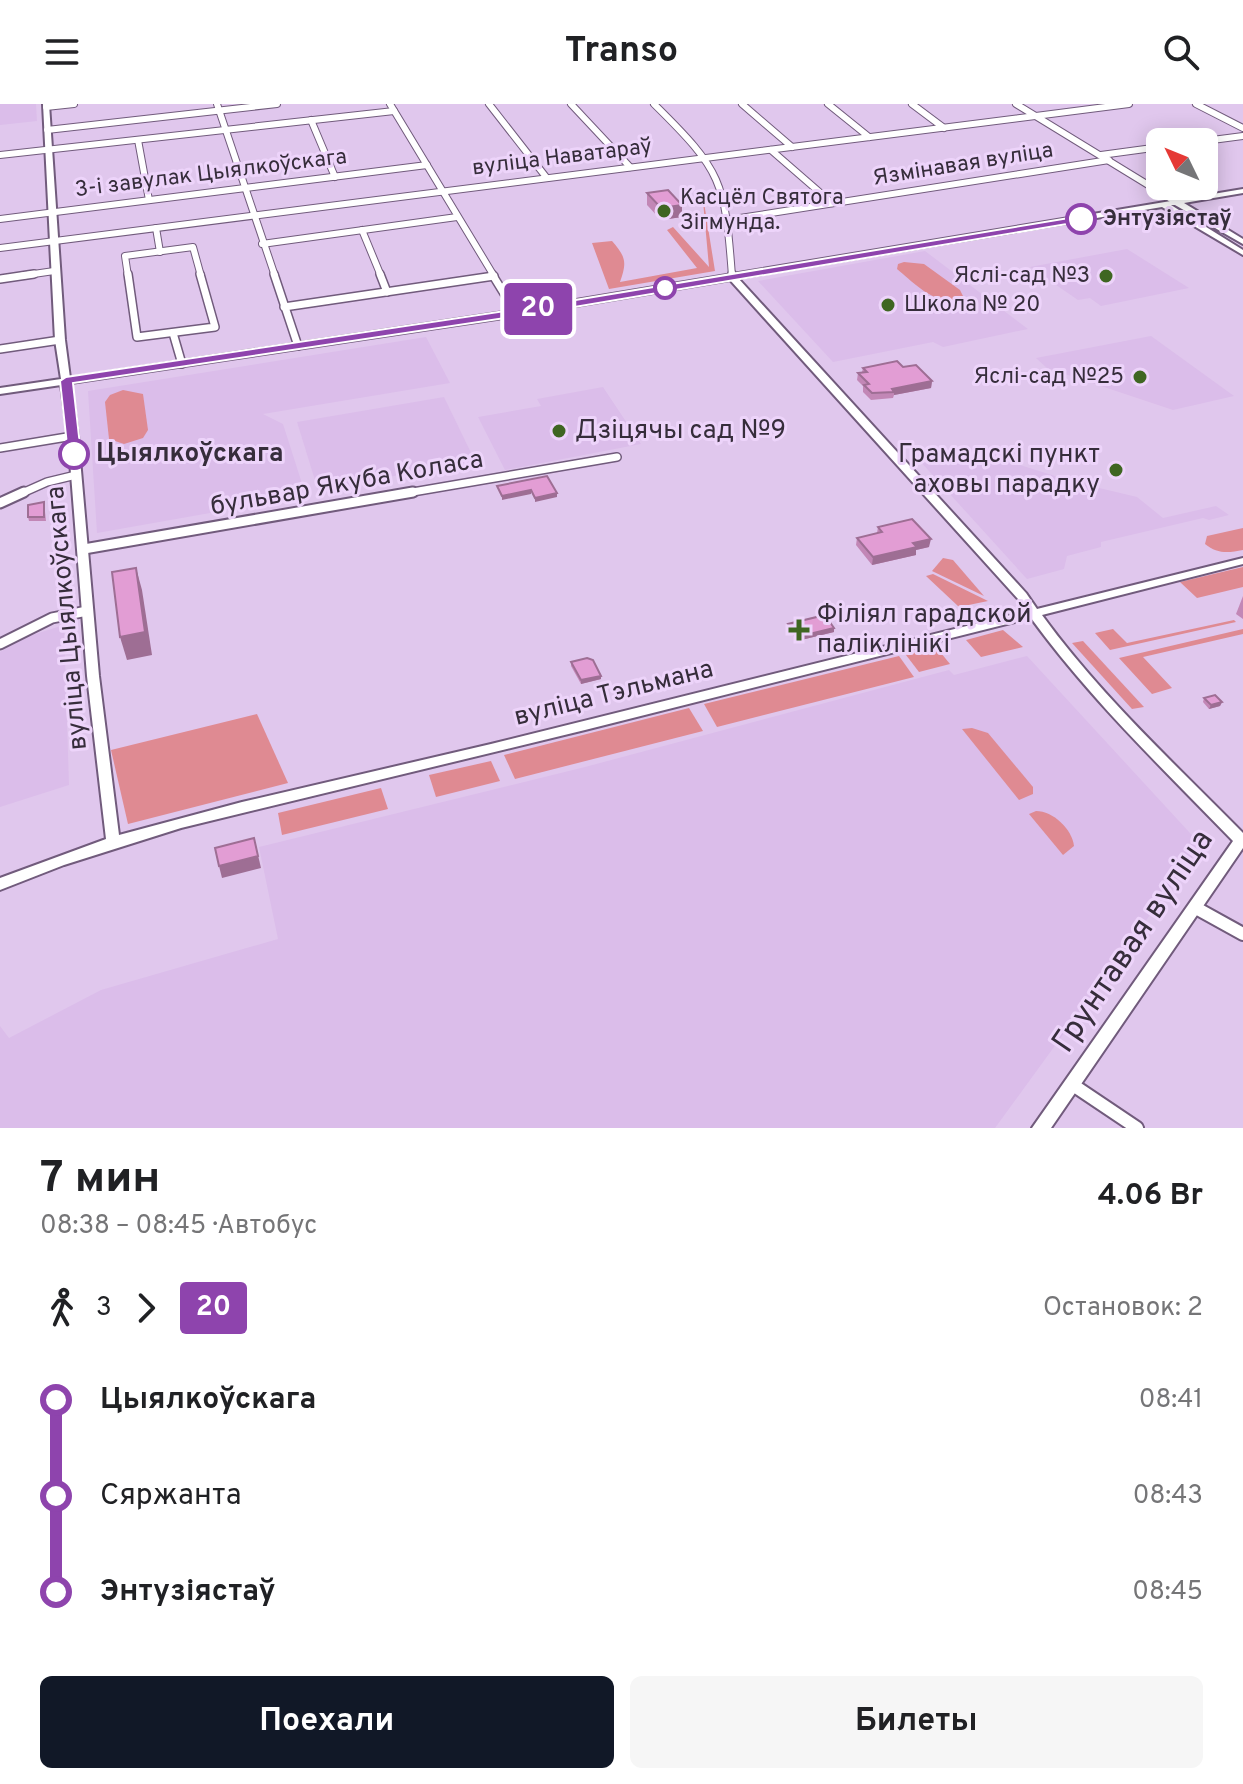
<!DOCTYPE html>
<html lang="ru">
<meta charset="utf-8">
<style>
body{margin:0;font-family:Overpass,sans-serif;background:#f6f6f6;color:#202124;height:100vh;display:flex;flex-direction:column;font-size:30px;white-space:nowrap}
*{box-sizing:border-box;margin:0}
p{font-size:26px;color:#757577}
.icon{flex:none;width:44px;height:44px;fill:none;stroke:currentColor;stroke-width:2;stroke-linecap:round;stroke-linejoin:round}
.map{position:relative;height:1024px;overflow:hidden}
.panel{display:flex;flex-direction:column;background:#fff;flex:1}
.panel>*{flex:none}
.badge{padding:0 16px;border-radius:6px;font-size:28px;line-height:52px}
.needle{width:52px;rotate:313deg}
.controls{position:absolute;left:1146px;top:24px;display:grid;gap:16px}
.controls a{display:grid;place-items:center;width:72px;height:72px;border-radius:12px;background:#fff;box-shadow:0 4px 20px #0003;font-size:40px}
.map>.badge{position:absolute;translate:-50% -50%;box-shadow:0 0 0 4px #fff}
.legs{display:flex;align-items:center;gap:12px;height:88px;padding:0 40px;font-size:26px}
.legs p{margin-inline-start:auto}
.headline{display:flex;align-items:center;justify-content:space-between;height:136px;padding:0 40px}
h1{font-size:44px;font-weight:700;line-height:60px}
.primary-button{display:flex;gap:16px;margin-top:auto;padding:16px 40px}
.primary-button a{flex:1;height:92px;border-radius:12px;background:#111827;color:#fff;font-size:32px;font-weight:700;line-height:92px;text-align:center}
.primary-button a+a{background:#f6f6f6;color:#202124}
ul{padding:0 40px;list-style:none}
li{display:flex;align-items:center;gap:28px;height:96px;font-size:30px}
li i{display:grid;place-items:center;width:12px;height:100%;margin:0 10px;background:currentColor}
li i::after{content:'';width:20px;height:20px;margin:-10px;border:6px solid;border-radius:50%;background:#fff}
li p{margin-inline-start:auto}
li:first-child i{background:linear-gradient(#0000 50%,currentColor 0)}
li:last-child i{background:linear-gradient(currentColor 50%,#0000 0)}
header{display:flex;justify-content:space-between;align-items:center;height:104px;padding:0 40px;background:#fff;font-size:36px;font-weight:700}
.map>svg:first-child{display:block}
</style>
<header><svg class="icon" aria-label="menu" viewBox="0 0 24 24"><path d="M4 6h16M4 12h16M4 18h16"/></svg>Transo<svg class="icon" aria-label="search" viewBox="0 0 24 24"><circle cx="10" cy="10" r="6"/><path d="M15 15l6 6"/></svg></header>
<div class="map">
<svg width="1243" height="1024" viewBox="0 0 1243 1024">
<rect width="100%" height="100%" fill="#e0c7ed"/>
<g fill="#dbbdea">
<polygon points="0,0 36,0 37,17 0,21"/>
<polygon points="1127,145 1189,184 1101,202 1090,194 1078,196 1030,163"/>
<polygon points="925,147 1028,225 943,243 933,238 833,258 758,177"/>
<polygon points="1151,232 1234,292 1173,306 1047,264 1036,254"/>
<polygon points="426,233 450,279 263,310 283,320 306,392 97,429 88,287"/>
<polygon points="603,283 641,340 505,366 478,313 541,302 537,295"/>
<polygon points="444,293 475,357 318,386 297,318"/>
<polygon points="972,346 1074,378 1137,393 1163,414 1216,402 1229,411 1209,416 1203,414 1101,438 1101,443 1067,452 1064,465 1027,475 919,356"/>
<polygon points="64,521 69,681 0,703 0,548 26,533"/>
<polygon points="1027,552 1201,741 995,1024 0,1024 0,922 9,934 101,886 278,835 259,743 585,663 949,566 954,571"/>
</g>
<g fill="#df8a92">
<path d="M702 86 715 167 609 185 592 139 612 137C626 153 627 158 620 178L697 164 667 126 673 123 709 163Z"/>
<path d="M904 158 924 160 960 186 963 192C940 207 914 179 897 165L898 160Z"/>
<polygon points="123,286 143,290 148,326 143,334 124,340 109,335 105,298 110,291"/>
<path d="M1243 424V446C1228 449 1217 450 1205 440L1207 432Z"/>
<polygon points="943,454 953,456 984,492 932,467"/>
<polygon points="1243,463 1243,483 1197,494 1180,478"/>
<polygon points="933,470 988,497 959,503 926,472"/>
<polygon points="1234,516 1236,518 1110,546 1095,529 1113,525 1127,539"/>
<polygon points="1243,525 1243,530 1143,553 1172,584 1152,590 1119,554"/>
<polygon points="1003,526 1023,543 981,553 966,536"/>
<polygon points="1083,537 1144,603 1132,605 1072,539"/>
<polygon points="936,543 950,560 919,568 906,551"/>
<polygon points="899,552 914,573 717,623 704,600"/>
<polygon points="689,604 703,627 515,675 504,651"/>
<polygon points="257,610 288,679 128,720 111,646"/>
<polygon points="972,624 988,629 1033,683 1033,690 1019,696 962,625"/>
<polygon points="491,657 500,677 436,693 429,671"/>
<polygon points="381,684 388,705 282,731 278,709"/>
<path d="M1036 707C1053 707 1072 725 1074 742L1063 751 1029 710Z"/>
</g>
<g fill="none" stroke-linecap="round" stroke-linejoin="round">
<defs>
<g id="street-far3">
<polyline points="217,0 275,172"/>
<polyline points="390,0 494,172"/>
<polyline points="489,0 546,73"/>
<polyline points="571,0 630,63"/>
<path d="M654 0C722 67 725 77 732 172"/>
<polyline points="742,0 792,43"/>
<polyline points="828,0 869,33"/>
<polyline points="912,0 944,24"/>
<polyline points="1016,0 1176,98"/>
<polyline points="1196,0 1243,24"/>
<polyline points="46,3 74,0"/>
<polyline points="311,16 335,73"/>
<polyline points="47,26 277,0"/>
<polyline points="138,36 149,96"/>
<polyline points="1197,38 1243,32"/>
<polyline points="771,46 832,99"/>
<polyline points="0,51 394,7"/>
<polyline points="1101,51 1160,43"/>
<polyline points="0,115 427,61"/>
<polyline points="727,116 1109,56"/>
<polyline points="156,124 160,148"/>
<polyline points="362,126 381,172"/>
<polyline points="262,140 457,113"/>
<polyline points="0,144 1129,0"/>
<polyline points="20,172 54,167"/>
<polyline points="128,172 125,152 193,143 201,172"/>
</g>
<g id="street-far2">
<polyline points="128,170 137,233 215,223 200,170"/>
<polyline points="274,170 298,242"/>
<polyline points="380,170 387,188"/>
<polyline points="492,170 516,209"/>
<polyline points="732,170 732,173"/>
<polyline points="0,175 34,170"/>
<polyline points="284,203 494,172"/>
<polyline points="173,229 182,260"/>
<polyline points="0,245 60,236"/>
<polyline points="0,344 73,332"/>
<polyline points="20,390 47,378 76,371"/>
<polyline points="401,390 617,353"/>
</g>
<g id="street-far1">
<polyline points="0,399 24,388"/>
<polyline points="84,445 413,388"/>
<polyline points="0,540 52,514 87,507"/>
</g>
<g id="street">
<polyline points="1196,804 1243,830"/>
<polyline points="1073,981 1137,1024"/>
</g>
<path id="secondary" d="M43 0H49L65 236 70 274 516 206 1243 85V89L1184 99 1243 135V140L1175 101H1171L1243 146V151L1162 103 738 174 1026 489 1037 505 1243 454V460L1042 511C1100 591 1174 659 1243 729V744L1051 1024H1032L1233 737C1163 665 1090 595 1031 514L585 626 181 724 64 761 0 786V774L106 735 87 572 68 332 61 281 0 290V284L61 275 55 236ZM730 176 1018 495 1027 507 491 640 242 698 119 731 99 572 78 332 71 279 516 212Z"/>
</defs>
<use href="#street-far3" stroke="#715b7c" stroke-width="8"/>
<use href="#street-far2" stroke="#715b7c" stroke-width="10"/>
<use href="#street-far1" stroke="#715b7c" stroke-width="13"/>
<use href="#street" stroke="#715b7c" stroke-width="16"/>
<use href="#secondary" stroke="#715b7c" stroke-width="4"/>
<use href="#street-far3" stroke="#fff" stroke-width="6"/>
<use href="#street-far2" stroke="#fff" stroke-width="7"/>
<use href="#street-far1" stroke="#fff" stroke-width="9"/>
<use href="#street" stroke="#fff" stroke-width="12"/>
<use href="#secondary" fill="#fff" fill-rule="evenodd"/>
</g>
<g fill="#c287b6">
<polygon points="647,89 682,101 682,113 661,116 647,101"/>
<polygon points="903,263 932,277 931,284 894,291 893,294 871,296 863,288 863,282 857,276 858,269 862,268 863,264"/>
<polygon points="44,398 46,417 29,417 28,413"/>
<polygon points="878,423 929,443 916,446 916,451 872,461 856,441 857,434 877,429"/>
<polygon points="1243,492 1243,515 1236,510"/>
<polygon points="788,520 834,528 797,537 788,524"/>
<polygon points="571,558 601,575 581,580 571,562"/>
<polygon points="1204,594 1222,598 1220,602 1209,605 1203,598"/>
</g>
<g fill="#9e6e94">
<polygon points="682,101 682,113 661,116 661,104"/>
<polygon points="932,277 931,284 894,291 894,288 892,285"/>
<polygon points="531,386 531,390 502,396 502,392"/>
<polygon points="557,389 557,393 535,398 535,394"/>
<polygon points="931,435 929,443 916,446 916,451 872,461 873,453 913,439"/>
<polygon points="136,464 142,486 152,551 127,556 120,533"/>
<polygon points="834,524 834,528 797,537 797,533"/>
<polygon points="601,572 601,575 581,580 581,576"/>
<polygon points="1222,598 1220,602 1209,605 1211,601"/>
<polygon points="254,734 261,764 222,774 219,762"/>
</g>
<g fill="#e29dd4" stroke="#9e6e94" stroke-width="2">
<polygon points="668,86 682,101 661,104 647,89"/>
<polygon points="897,257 903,263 916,261 932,277 892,285 894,288 872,289 864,281 869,280 858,269 867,268 863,264"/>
<polygon points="547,372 557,389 535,394 531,386 502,392 497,382"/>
<polygon points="44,398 44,413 28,413 28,401"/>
<polygon points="912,415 931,435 913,439 917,443 873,453 857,434 882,428 878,423"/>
<polygon points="136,464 145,528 120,533 112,468"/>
<polygon points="825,511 834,524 797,533 788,520"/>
<polygon points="587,554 593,556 601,572 581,576 571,558"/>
<polygon points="1215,591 1222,598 1211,601 1204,594"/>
<polygon points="254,734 258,752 219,762 215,744"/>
</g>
<polygon fill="#8e44ad" stroke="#fff" stroke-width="2" points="1081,112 1085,112 1085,117 539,209 73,279 81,350 74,354 68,350 60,277 66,273 539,202"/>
<g fill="#3f6622" stroke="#edd4fa" stroke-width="3">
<circle cx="664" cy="107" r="8"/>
<circle cx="1106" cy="172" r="8"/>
<circle cx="888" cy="201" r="8"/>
<circle cx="1140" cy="273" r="8"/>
<circle cx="559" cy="327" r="8"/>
<circle cx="1116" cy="366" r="8"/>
<path d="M795 514h8v8h8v8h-8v8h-8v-8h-8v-8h8z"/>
</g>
<g fill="#fff" stroke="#8e44ad" stroke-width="4">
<circle cx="1081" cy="115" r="14"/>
<circle cx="665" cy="184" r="10"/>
<circle cx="74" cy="350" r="14"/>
</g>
<g text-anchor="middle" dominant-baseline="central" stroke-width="6" stroke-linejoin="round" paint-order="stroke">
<g font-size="22" fill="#362d3b" stroke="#edd4fa">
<text transform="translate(562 54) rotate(-7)">вуліца Наватараў</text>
<text transform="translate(963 61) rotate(-9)">Язмінавая вуліца</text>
<text transform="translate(211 70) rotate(-7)">3-і завулак Цыялкоўскага</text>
</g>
<g font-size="22" fill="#362d3b" stroke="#edd4fa" text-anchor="start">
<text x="680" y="94">Касцёл Святога<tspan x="680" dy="25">Зігмунда.</tspan></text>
<text x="1090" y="172" text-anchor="end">Яслі-сад №3</text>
<text x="904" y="201">Школа № 20</text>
<text x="1124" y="273" text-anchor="end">Яслі-сад №25</text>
</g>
<g font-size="22" font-weight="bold" fill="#362d3b" stroke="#edd4fa" text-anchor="start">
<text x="1103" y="115">Энтузіястаў</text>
</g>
<g font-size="26" fill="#362d3b" stroke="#edd4fa" text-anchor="start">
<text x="575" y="327">Дзіцячы сад №9</text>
<text x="1100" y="351" text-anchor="end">Грамадскі пункт<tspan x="1100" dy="30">аховы парадку</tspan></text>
<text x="817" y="511">Філіял гарадской<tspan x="817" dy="30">паліклінікі</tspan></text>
</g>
<g font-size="26" font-weight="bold" fill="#362d3b" stroke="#edd4fa" text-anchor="start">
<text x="96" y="350">Цыялкоўскага</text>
</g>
<g font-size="26" fill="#362d3b" stroke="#edd4fa">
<text transform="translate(347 380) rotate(-10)">бульвар Якуба Коласа</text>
<text transform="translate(68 514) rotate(-95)">вуліца Цыялкоўскага</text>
<text transform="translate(614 590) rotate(-14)">вуліца Тэльмана</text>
</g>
<g font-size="32" fill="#362d3b" stroke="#edd4fa">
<text transform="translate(1134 838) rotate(-56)">Грунтавая вуліца</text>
</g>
</g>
</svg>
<div class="controls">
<a><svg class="needle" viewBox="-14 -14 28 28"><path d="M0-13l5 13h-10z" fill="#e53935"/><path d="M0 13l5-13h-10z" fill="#757577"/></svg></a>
</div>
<b class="badge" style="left:538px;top:205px;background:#8e44ad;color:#fff">20</b>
</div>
<section class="panel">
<div class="headline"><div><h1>7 мин</h1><p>08:38 – 08:45 · Автобус</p></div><b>4.06 Br</b></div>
<div class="legs"><svg class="icon" aria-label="walk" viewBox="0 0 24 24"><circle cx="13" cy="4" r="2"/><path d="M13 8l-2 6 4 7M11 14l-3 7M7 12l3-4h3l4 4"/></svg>3<svg class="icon" aria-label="forward" viewBox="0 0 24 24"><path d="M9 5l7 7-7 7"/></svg><b class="badge" style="background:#8e44ad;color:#fff">20</b><p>Остановок: 2</p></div>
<ul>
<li><i style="color:#8e44ad"></i><b>Цыялкоўскага</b><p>08:41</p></li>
<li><i style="color:#8e44ad"></i><span>Сяржанта</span><p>08:43</p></li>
<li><i style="color:#8e44ad"></i><b>Энтузіястаў</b><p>08:45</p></li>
</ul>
<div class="primary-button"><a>Поехали</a><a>Билеты</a></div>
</section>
